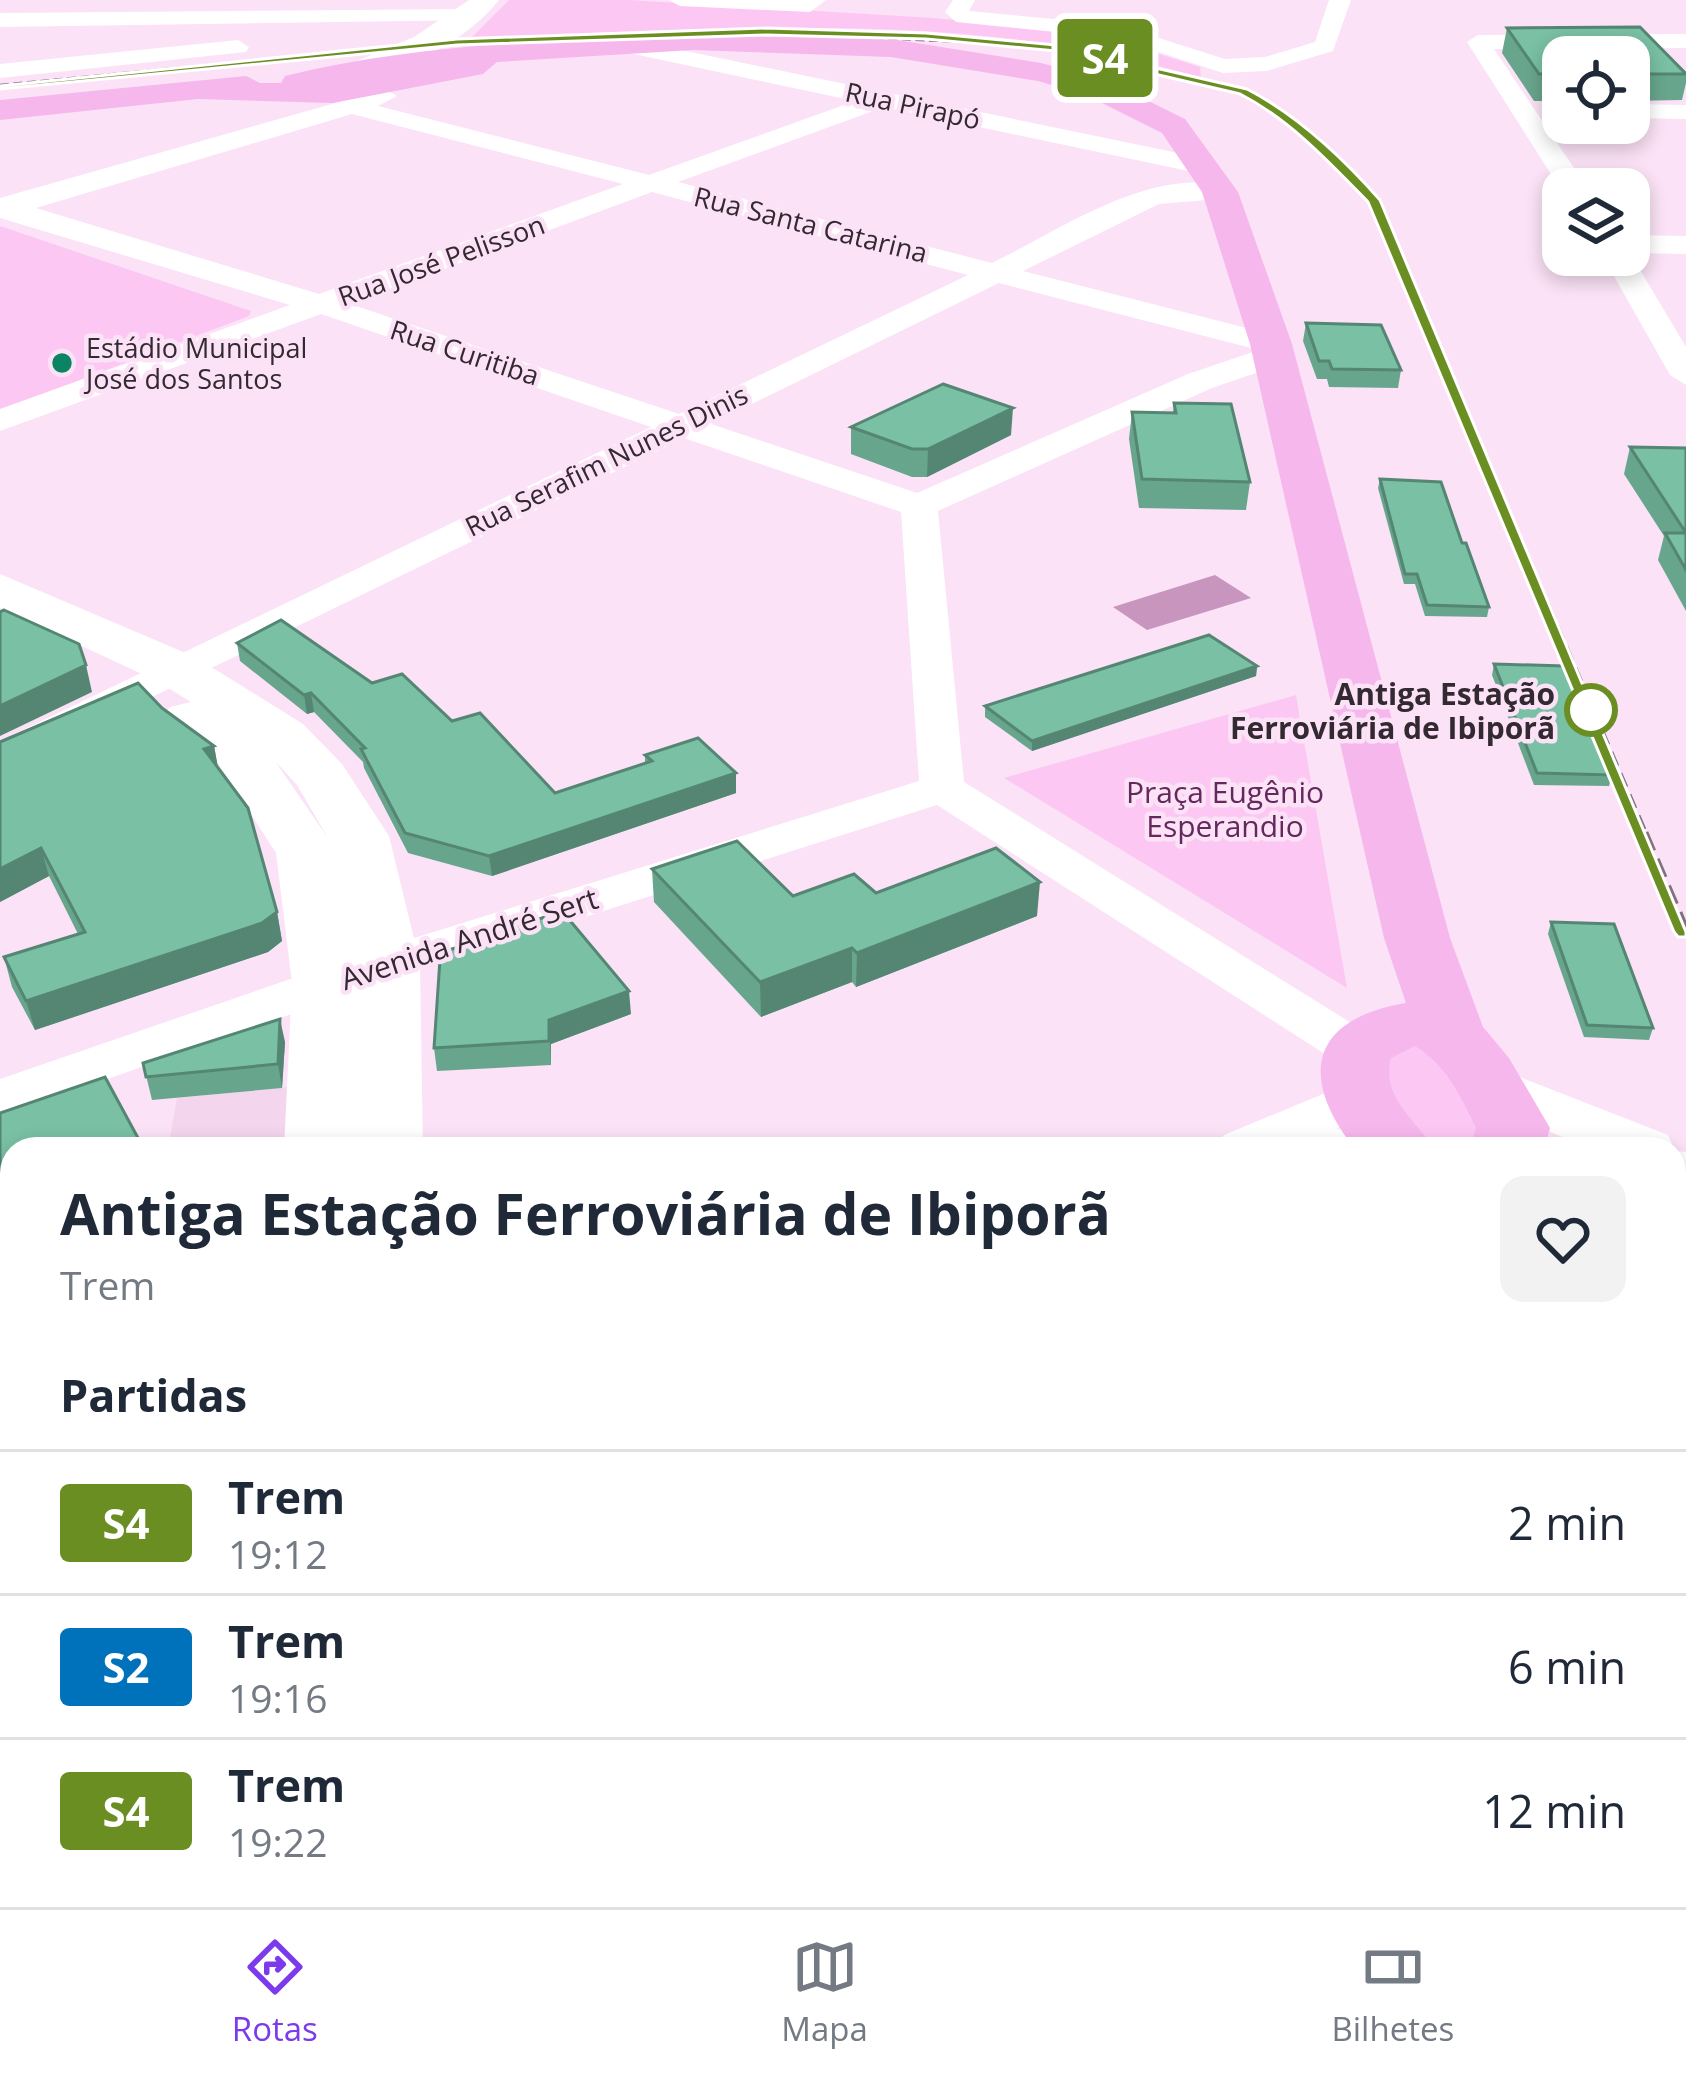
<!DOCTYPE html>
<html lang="pt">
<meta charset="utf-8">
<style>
body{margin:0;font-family:"Open Sans",sans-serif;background:#f2f2f3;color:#1f2937;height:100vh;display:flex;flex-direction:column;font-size:45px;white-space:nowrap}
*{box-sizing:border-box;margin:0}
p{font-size:39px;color:#747a83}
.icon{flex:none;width:66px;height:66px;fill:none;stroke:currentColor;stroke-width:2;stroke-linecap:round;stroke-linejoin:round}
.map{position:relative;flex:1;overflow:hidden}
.panel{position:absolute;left:0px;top:1137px;width:1686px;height:771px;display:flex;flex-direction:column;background:#fff;border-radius:36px 36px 0 0;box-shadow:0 6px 18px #0003}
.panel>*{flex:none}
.badge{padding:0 24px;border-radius:9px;font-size:42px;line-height:78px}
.buttons{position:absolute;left:1542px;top:36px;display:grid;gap:24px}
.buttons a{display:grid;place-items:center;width:108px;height:108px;border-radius:24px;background:#fff;box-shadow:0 6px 18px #0003;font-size:60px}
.map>.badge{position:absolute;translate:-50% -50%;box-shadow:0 0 0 6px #fff}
h2{padding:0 60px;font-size:45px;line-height:108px}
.round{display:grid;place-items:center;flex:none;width:126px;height:126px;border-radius:24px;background:#f2f2f3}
.head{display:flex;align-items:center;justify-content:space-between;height:204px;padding:0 60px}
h1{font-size:57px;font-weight:700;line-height:90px}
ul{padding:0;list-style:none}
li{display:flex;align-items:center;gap:36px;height:144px;padding:0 60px;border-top:3px solid #e0e1e3}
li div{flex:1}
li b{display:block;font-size:45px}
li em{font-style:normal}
li .badge{min-width:132px;font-weight:700;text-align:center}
.menu{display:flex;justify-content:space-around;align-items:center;height:168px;border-top:3px solid #e0e1e3;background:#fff;font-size:33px;color:#747a83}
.menu a{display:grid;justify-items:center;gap:6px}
.menu .active{color:#7c3aed}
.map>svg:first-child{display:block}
</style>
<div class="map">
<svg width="1686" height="1907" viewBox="0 0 1686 1907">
<rect width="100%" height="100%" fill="#fbe2f6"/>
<polygon fill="#f4d5ee" points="298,1086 292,1149 168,1149 177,1098"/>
<g fill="#fcc8f3">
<path d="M509 0H629L934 18 1093 33 1200 67 1201 77C1159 67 1118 54 1076 48 873 14 665 30 462 47Z"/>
<polygon points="0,226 251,311 249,316 0,410"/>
<polygon points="1296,695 1347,988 1004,778"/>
<path d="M1412 1045 1434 1050 1480 1119 1473 1145C1403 1156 1399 1115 1377 1061Z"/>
</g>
<polygon fill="#c895bf" points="1215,575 1251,598 1147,630 1113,607"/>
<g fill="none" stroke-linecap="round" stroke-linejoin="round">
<g fill="#fff" fill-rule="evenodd">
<polygon points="669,0 826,0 810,12 680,6"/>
<polygon points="953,0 975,0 969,11 1118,25 1225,59 1265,57 1315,42 1329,0 1351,0 1333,51 1267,71 1223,73 1115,38 956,22 945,12"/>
<polygon points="470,9 481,15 478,20 0,27 0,13"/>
<polygon points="1686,34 1686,48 1494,49 1588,189 1563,189 1563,193 1467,42 1478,35"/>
<path d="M623 38 1212 160 1216 166 1212 172 1203 174 884 107 678 182 992 263C1062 229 1149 166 1230 186L1234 192 1230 198 1159 204 1023 271 1282 337 1290 356 1285 363 1212 388 938 511 964 782 1377 1039 1385 1051 1377 1063 1358 1068 1339 1063 937 805 405 974 0 1117V1079L369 952 919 781 901 512 684 438 0 771V741L651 427 321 314 0 431V409L290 305 0 218V198L385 89 397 96 378 106 649 175 855 101 615 50V40ZM352 114 623 184 319 294 36 208ZM652 192 968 275 679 414 350 304ZM999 283 1259 350 1188 374 917 493 711 424Z"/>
<polygon points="238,40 249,47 246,52 0,78 0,64"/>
<polygon points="1629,104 1686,105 1686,119 1629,118"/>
<polygon points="1629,235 1686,236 1686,254 1630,253 1686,347 1686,385 1670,375 1602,255 1629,255"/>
<polygon points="1489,1065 1668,1135 1675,1151 1686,1152 1686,1192 1674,1191 1674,1149 1589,1149 1470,1096 1461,1083 1470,1070"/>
<polygon points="1359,1079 1379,1084 1387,1097 1379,1110 1336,1129 1394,1128 1414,1133 1421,1149 1215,1149 1224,1135"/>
<polygon points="0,1571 12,1575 12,1640 0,1636"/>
<polygon points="12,1778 12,1853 0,1858 0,1783"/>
</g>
<g fill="#fff" fill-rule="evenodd">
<path d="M469 0H499C466 42 406 69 356 81L341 72 345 66 414 37Z"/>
<path d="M0 574 195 657 303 724 342 764 389 836 420 963 423 1149H284L292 983 276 853 216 760 170 731 162 719 170 707 191 702 157 681 0 608ZM275 761 297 785 328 838Z"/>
<polygon points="182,1896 286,1896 288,1905 289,1896 393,1896 392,1907 184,1907"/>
</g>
<g fill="#f6b7ed" fill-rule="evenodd">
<path d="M693 32 891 39 1041 63 1108 81 1185 119 1238 192 1292 344 1450 938 1483 1027 1509 1058 1550 1128 1544 1149H1470L1476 1128C1460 1095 1447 1066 1415 1046L1391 1058C1381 1098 1415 1118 1434 1149H1355C1298 1077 1310 1019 1406 1003L1384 938 1250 344 1202 192 1162 133 1086 95 1038 81 891 57 693 50 497 62 483 74 333 103 198 99 0 120V100L246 76 260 83H281L285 76C418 43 557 41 693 32Z"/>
<polygon points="1674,1847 1686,1852 1686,1907 1624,1907 1621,1896 1674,1896"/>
</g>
<polyline stroke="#81717e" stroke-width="4.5" stroke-dasharray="9 4.5" stroke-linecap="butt" points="0,86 457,42 766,31 1018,44 1148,67 1244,92 1264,102 1329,155 1377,209"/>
<polyline stroke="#81717e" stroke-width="6" stroke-dasharray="10 6" stroke-linecap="butt" points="1375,206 1493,481"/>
<polyline stroke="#81717e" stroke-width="8" stroke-dasharray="15 8" stroke-linecap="butt" points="1492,478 1645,836"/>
<polyline stroke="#81717e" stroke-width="9" stroke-dasharray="20 9" stroke-linecap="butt" points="1644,833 1686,932"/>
</g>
<g fill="#68a58d">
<polygon points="1640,27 1686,72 1686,83 1682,100 1629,101 1629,57 1563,57 1563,101 1534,101 1502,53 1507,28"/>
<polygon points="1306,323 1401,370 1398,388 1329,387 1327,379 1317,379 1303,341"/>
<polygon points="1174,403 1250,482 1246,510 1139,508 1129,439 1132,412 1173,413"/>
<polygon points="851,427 1011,435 927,477 912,477 851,454"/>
<polygon points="1630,447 1686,448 1686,611 1658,560 1664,536 1624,474"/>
<polygon points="1380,479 1462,543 1489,607 1487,617 1425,616 1415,584 1404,584 1378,488"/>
<polygon points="237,643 372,683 452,721 555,793 645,763 645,755 736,773 736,793 492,876 408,853 364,768 363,762 314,712 307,714 240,661"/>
<polygon points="1494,664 1612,775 1609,786 1534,785 1492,675"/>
<polygon points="1257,666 1256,676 1032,751 985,717 985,706"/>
<polygon points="162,708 214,746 218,768 277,912 282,941 268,952 35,1030 12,987 4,957 78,934 49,876 0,902"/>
<polygon points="652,869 793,896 876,893 1037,916 856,987 852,982 761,1017 654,902"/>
<polygon points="1551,922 1653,1028 1649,1040 1584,1037 1548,934"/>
<polygon points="631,1014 551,1044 551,1065 437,1071 434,1048"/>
<polygon points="285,1042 282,1088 152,1100 143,1063"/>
<polygon points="1674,1218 1686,1219 1686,1366 1674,1365"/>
<polygon points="0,1340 12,1349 12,1499 0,1490"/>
<polygon points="1674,1438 1686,1439 1686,1558 1674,1518"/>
<polygon points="1364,1896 1568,1896 1572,1907 1365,1907"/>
</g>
<g fill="#558673">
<polygon points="1013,408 1011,435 927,477 928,449"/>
<polygon points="86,665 92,692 0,736 0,706"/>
<polygon points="1257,666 1256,676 1032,751 1032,741"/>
<polygon points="311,693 314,712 307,714 304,695"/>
<polygon points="214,746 219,773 204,749"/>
<polygon points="736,773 736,793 492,876 489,856"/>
<polygon points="41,848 49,876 0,902 0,869"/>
<polygon points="1040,882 1037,916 856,987 857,953"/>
<polygon points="277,912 282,941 268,952 35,1030 26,1001"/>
<polygon points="852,948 852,982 761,1017 760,982"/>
<polygon points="629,991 631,1014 551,1044 551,1065 549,1020"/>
<polygon points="280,1019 285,1042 282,1088 278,1064"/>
<polygon points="12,1215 12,1245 0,1250 0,1220"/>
</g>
<g fill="#79c0a4" stroke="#558673" stroke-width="3">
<polygon points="1640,27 1686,74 1629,74 1629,57 1563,57 1563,74 1539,74 1507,28"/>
<polygon points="1306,323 1381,325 1401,370 1332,369 1329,361 1319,361"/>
<polygon points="943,384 1013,408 928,449 912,449 851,427"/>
<polygon points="1174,403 1231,404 1250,482 1142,479 1132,412 1176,413"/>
<polygon points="1630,447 1686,448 1686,533"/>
<polygon points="1380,479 1441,482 1462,543 1466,543 1489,607 1427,605 1417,574 1405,574"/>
<polygon points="1665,533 1686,533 1686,570"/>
<polygon points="4,610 79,644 86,665 0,706 0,612"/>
<polygon points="281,620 372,683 402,674 452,721 480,713 555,793 652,761 645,755 698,738 736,773 489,856 405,833 361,749 365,748 311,693 304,695 237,643"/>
<polygon points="1209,635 1257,666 1032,741 985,706"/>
<polygon points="1494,664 1564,666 1612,775 1537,773"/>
<polygon points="138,683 162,708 214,746 204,749 248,808 277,912 262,923 26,1001 4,957 85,932 41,848 0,869 0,742"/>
<polygon points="737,841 793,896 854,874 876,893 996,848 1040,882 857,953 852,948 760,982 652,869"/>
<polygon points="562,911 629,991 549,1020 549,1041 434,1048 440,959 446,951"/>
<polygon points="1551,922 1614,924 1653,1028 1587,1025"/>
<polygon points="280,1019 278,1064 146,1077 143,1063"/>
<polygon points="105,1077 144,1149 12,1149 12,1215 0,1220 0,1113"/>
<polygon points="1674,1218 1686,1219 1686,1353 1674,1352"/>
<polygon points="0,1340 12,1349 12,1480 0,1471"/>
<polygon points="1674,1438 1686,1439 1686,1530 1674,1491"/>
<polygon points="12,1806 12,1896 145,1896 151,1907 0,1907 0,1834 3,1833 6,1810"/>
<polygon points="407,1896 534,1896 535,1907 407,1907"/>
<polygon points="1368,1896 1568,1896 1572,1907 1371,1907"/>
<polygon points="776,1903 776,1907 745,1907"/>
</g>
<path fill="#6b8e23" stroke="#fff" stroke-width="3" d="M766 28 926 33 1056 45 1247 89C1297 115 1343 158 1380 200L1686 932V937H1678L1674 932 1368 202C1329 162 1289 119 1240 94L1056 51 926 39 766 35 457 45 0 89V86L457 39Z"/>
<circle fill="#0b8464" stroke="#fbe2f6" stroke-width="4.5" cx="62" cy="363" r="12"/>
<circle fill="#fff" stroke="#6b8e23" stroke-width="6" cx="1591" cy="710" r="24"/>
<g text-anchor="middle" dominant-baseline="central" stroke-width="9" stroke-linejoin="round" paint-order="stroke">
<g font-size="27" fill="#332931" stroke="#fbe2f6">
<text transform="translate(913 105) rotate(12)">Rua Pirapó</text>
<text transform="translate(811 224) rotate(14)">Rua Santa Catarina</text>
<text transform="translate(441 260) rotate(-20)">Rua José Pelisson</text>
<text transform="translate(465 352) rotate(18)">Rua Curitiba</text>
<text transform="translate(606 460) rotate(-26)">Rua Serafim Nunes Dinis</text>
</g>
<g font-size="27" fill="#332931" stroke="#fbe2f6" text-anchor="start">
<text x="86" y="347">Estádio Municipal<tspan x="86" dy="31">José dos Santos</tspan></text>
</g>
<g font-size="30" font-weight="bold" fill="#332931" stroke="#fbe2f6" text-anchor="end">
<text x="1555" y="693">Antiga Estação<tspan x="1555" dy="34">Ferroviária de Ibiporã</tspan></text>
</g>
<g font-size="30" fill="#64285c" stroke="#fbe2f6">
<text x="1225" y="791">Praça Eugênio<tspan x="1225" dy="34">Esperandio</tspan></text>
</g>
<g font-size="30" fill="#332931" stroke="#fbe2f6">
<text transform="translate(469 938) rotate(-18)">Avenida André Sert</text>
</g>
</g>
</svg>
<div class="buttons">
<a><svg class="icon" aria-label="locate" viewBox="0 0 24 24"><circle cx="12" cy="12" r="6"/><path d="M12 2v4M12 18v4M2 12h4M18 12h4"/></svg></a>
<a><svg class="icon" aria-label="layers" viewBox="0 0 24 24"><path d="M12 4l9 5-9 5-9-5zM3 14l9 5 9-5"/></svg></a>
</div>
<b class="badge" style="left:1105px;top:58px;background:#6b8e23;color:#fff">S4</b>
<section class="panel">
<div class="head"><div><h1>Antiga Estação Ferroviária de Ibiporã</h1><p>Trem</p></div><a class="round"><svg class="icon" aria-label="heart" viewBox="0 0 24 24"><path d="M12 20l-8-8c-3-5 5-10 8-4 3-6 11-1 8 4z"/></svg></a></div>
<h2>Partidas</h2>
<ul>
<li><span class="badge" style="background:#6b8e23;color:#fff">S4</span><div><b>Trem</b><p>19:12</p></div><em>2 min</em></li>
<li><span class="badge" style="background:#0072bc;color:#fff">S2</span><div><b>Trem</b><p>19:16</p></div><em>6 min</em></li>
<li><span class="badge" style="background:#6b8e23;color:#fff">S4</span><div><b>Trem</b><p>19:22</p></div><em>12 min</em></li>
</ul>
</section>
</div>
<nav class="menu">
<a class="active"><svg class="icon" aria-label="directions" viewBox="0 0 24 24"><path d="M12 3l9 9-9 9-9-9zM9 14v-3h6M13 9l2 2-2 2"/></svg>Rotas</a>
<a><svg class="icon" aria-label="map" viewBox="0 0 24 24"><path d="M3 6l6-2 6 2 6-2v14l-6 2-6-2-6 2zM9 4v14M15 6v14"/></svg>Mapa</a>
<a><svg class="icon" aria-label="tickets" viewBox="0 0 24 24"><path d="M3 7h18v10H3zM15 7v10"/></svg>Bilhetes</a>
</nav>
